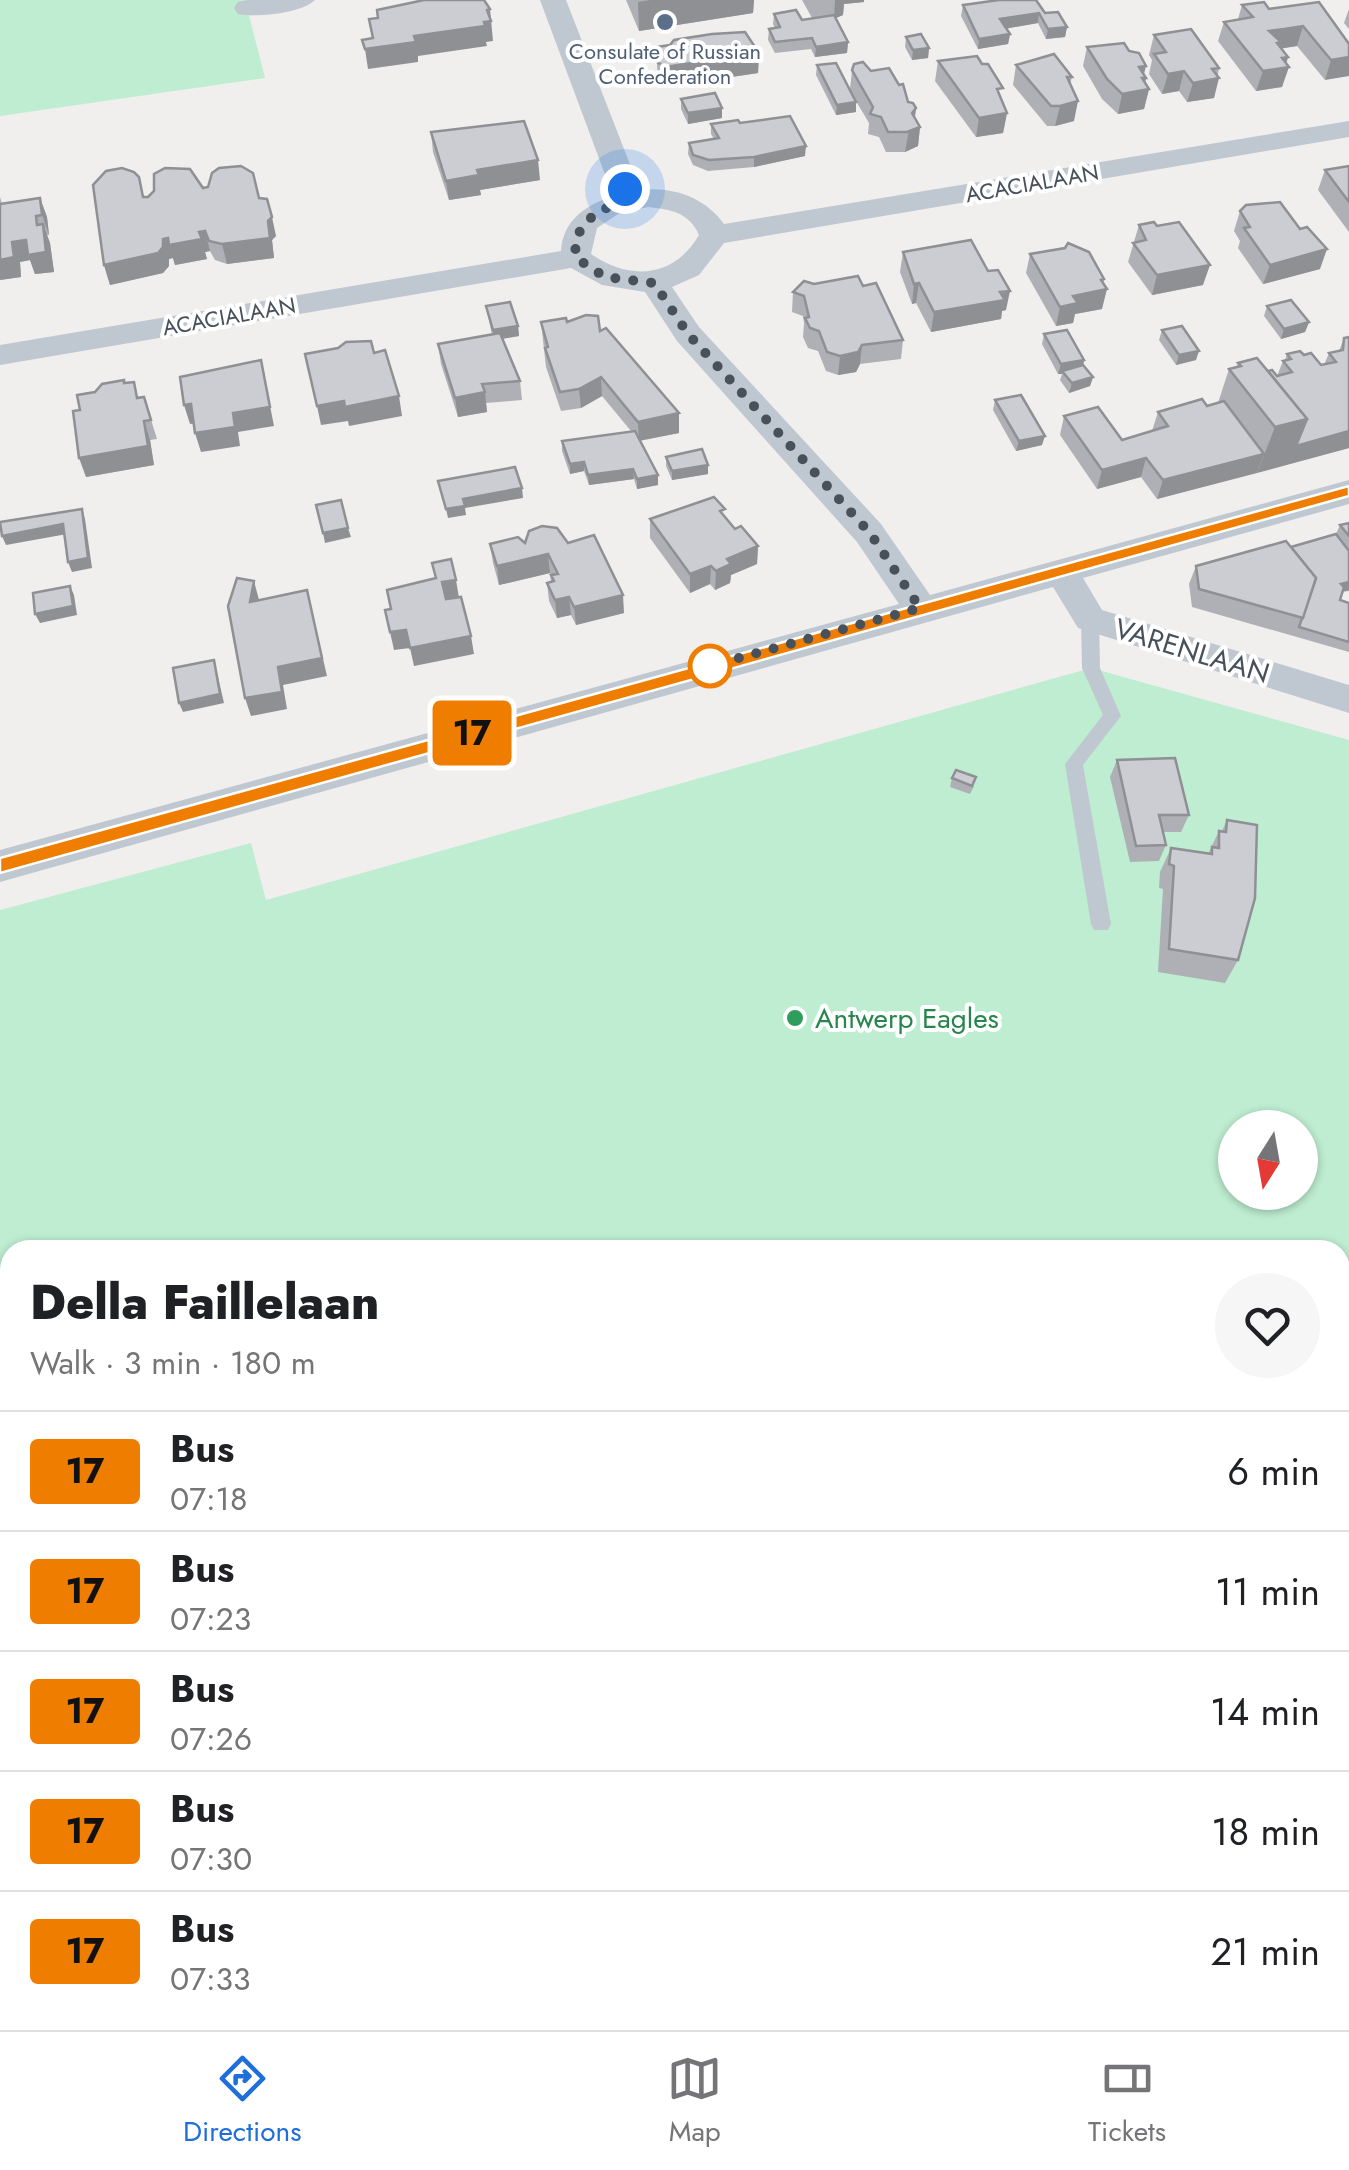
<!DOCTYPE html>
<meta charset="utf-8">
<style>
body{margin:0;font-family:Jost,sans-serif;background:#f6f6f6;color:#202124;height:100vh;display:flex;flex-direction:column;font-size:38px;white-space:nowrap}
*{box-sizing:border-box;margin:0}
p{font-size:32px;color:#757577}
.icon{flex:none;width:55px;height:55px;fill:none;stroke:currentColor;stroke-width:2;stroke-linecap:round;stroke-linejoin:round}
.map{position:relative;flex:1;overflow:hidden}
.panel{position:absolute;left:0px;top:1240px;width:1350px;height:790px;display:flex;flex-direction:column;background:#fff;border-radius:30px 30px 0 0;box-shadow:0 2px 8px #0004}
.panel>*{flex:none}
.badge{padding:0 20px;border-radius:8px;font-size:35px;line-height:65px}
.needle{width:65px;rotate:191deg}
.controls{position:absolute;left:1218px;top:1110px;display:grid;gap:20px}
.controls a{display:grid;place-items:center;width:100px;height:100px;border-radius:50%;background:#fff;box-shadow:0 2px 8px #0004;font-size:50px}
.you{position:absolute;width:50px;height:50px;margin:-25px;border:8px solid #fff;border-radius:50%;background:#1a73e8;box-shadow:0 0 0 15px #1a73e833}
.map>.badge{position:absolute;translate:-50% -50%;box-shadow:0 0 0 5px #fff}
.round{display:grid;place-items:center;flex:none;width:105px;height:105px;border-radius:52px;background:#f6f6f6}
.overview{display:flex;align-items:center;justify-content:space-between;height:170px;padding:0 30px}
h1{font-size:48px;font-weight:800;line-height:75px}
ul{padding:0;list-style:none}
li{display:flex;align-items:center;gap:30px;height:120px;padding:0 30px;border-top:2px solid #e0e0e0}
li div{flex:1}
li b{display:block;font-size:38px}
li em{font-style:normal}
li .badge{min-width:110px;font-weight:700;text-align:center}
.menu{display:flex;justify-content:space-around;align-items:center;height:140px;border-top:2px solid #e0e0e0;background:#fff;font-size:28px;color:#757577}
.menu a{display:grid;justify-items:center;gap:5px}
.menu .current{color:#1e6edb}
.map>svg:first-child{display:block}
</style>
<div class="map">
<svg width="1349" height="2030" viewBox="0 0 1349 2030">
<rect width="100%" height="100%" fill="#f1eeee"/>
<g fill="#beedd1" fill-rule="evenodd">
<polygon points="0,0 245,0 265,78 0,116"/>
<path d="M1091 668 1349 740V1627L1345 1620 1340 1622V1250H10V2020H208L180 2030H0V910L251 843 266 900ZM1235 1128H1300V1192H1235Z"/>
<polygon points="1349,1988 1349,2030 1244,2030 1270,2020 1340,2020 1340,1992"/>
</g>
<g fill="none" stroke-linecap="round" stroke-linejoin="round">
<defs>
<g id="motorway">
<polygon points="1349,1689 1349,1757 1340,1760 1340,1692"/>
<polygon points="1349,1830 1349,1902 1340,1906 1340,1834"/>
<polygon points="464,2020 562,2020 558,2030 460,2030"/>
<polygon points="896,2020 991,2020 987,2030 892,2030"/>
</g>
</defs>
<use href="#motorway" stroke="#728ba8" stroke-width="4"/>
<polygon fill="#bfc8d0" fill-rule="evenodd" points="1090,613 1099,619 1100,668 1121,716 1083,765 1111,924 1108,930 1094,930 1091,924 1065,764 1103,715 1082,668 1081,619"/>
<g fill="#bfc8d0" fill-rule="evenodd">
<path d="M247 0H315C302 13 257 18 238 14L234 8 238 2Z"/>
<path d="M540 0H566L640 190C672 186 705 197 724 224L1349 121V137L724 243 699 275 672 287 699 327 881 524 930 595 1349 480V504L1083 578 1102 610 1349 685V713L1078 628 1053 587 0 882V850L899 604 857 542 677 341 645 292 602 285 571 268 0 365V345L561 251C563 220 586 205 613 196ZM648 207C670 209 690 213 699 235 674 278 630 281 591 254L597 228 618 214Z"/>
</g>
<use href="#motorway" fill="#87a0bc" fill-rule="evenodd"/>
</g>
<g fill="#afb0b5">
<polygon points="626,0 754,0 753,13 639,31"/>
<polygon points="802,0 864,0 864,2 844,4 843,15 835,18 848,42 847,53 815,57 811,49 775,53 768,40 769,29 775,28 773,24 774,14 802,20 812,18"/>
<polygon points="963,5 1045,13 1067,27 1065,37 1046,39 1038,23 1006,28 1010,34 1008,44 978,49 961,16"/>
<polygon points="1242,5 1269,9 1349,44 1325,80 1297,46 1281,48 1288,57 1282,87 1256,91 1218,41 1224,22 1238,19"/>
<polygon points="1349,9 1349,29 1344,23"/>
<polygon points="1154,35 1219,68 1214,98 1187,102 1179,91 1162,94 1149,74 1152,60 1149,55"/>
<polygon points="906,37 929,48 928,58 912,60 905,47"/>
<polygon points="656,47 759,53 758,73 665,87 658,81"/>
<polygon points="1087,47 1144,75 1146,78 1145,82 1149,89 1144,109 1118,114 1102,99 1083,66"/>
<polygon points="938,61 1001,99 1007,113 1003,133 976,137 935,81"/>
<polygon points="817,65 850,89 852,70 908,102 916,108 915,118 920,127 918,146 905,152 886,152 879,137 868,134 869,123 853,96 856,102 856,112 836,115 816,75"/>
<polygon points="1016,65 1072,77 1070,85 1074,121 1055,126 1047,126 1013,85"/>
<polygon points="681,99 722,118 688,124 681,109"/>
<polygon points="740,123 805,156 754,167 708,171 693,165 688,154 689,143 714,139 711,134 711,124"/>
<polygon points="431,132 540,180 480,190 481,195 449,200 433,152"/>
<polygon points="1349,166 1349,232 1318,190 1325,170"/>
<polygon points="203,188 259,198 276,236 272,240 274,258 227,264 215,260 210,251 205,252 207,259 175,265 173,258 169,259 169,266 163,273 110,285 104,265 145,197"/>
<polygon points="0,197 2,204 40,198 47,217 49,235 47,235 50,243 54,272 35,274 30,260 20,262 21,277 0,280"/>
<polygon points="1240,211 1320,269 1263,284 1238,248 1240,241 1234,231"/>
<polygon points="1139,225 1203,285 1152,295 1128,262"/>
<polygon points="903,252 1006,310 1002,311 1001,319 931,332 916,303 912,304 900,272"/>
<polygon points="1030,254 1103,283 1102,309 1075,314 1073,323 1056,326 1026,273"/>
<polygon points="814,284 863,286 903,340 901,359 860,364 856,372 838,375 826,371 818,351 808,348 803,337 804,323 803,316 792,312 793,292"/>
<polygon points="486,306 518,326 519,336 502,339 520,381 522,400 486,403 487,412 458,417 441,364 438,344 492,335"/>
<polygon points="1267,306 1309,322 1305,332 1281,339 1264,316"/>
<polygon points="541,322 567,322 600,331 679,433 640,440 658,485 637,489 634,479 589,485 584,471 570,474 562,451 562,441 631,431 602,396 581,408 561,411 546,367"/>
<polygon points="1162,330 1196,360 1176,365 1159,340"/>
<polygon points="1044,334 1084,360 1083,365 1093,377 1090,386 1069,393 1060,380 1062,374 1058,374 1042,344"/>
<polygon points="1344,338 1349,448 1157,499 1141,477 1097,489 1060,435 1064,416 1122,440 1152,431 1158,412 1218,403 1229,369 1237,367 1238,363 1268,371 1277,376 1283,361 1285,360 1287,354 1304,355 1321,365 1324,365 1329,353 1339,351"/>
<polygon points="125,383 140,398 144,397 157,439 150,440 154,465 86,477 80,410 95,392"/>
<polygon points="995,400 1042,445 1016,451 993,410"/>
<polygon points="666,457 708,474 672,480 666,466"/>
<polygon points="724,516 735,529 758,546 757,564 731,575 730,583 715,590 710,584 690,593 650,538 650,519"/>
<polygon points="1349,523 1349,591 1342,592 1340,600 1349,603 1349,652 1192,607 1189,584 1196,566 1291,547 1336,534 1340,525"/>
<polygon points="525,543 568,543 624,613 576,625 571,615 557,618 549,601 547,583 551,582 550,573 499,585 493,563 490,544"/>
<polygon points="1117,760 1189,815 1181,832 1163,832 1166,845 1159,861 1130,862 1110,777"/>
<polygon points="952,778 974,786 970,794 950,787"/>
<polygon points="1227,820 1238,960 1225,983 1158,972 1163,889 1159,888 1160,872 1171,848 1208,854 1219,831 1222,831"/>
</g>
<g fill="#8e9094">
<polygon points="650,0 754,0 753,13 639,31 638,2"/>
<polygon points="835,0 864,0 864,2 844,4 843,15 834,19"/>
<polygon points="490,9 493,41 486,42 487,46 418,56 418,62 368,69 365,49 414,36"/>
<polygon points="1039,13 1038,23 999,30 1000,19"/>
<polygon points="1303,26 1297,46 1279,49 1269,31"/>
<polygon points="1067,27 1065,37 1046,39 1048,29"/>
<polygon points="1010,34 1008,44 978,49 979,39"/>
<polygon points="848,42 847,53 815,57 816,47"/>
<polygon points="929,48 928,58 912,60 913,50"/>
<polygon points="759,53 758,73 665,87 665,67"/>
<polygon points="1288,57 1284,68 1289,67 1282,87 1256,91 1263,71 1282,58"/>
<polygon points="1349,57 1349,76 1325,80 1331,60"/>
<polygon points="1146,66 1143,78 1146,78 1143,91 1149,89 1144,109 1118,114 1122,94 1139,67"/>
<polygon points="1184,71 1179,91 1162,94 1168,74"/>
<polygon points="1219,78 1214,98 1187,102 1193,83"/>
<polygon points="1078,101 1074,121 1055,126 1060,106"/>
<polygon points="856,102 856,112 836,115 837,105"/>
<polygon points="722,108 722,118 688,124 688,113"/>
<polygon points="916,108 913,128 920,127 918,146 905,152 912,113"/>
<polygon points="1007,113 1003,133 976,137 979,118"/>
<polygon points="806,146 805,156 754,167 754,157"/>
<polygon points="538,160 540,180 480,190 481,195 449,200 446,181 477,170"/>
<polygon points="40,198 47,217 49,235 42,215"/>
<polygon points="272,217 276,236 272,240 274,258 227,264 222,244"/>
<polygon points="43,224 50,243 54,272 35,274 30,260 20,262 21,277 0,280 0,260 12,242"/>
<polygon points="205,231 210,251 205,252 207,259 175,265 173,258 169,259 169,266 163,273 110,285 104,265 163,239"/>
<polygon points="1327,249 1320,269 1263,284 1270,265"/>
<polygon points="1210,265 1203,285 1152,295 1157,275"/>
<polygon points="1104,279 1101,290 1107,289 1102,309 1075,314 1073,323 1056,326 1060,307 1073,296"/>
<polygon points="919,283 916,303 912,304 914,284"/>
<polygon points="1010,291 1006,310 1002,311 1001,319 931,332 934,312"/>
<polygon points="1309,322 1305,332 1281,339 1284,329"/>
<polygon points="518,326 519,336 494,340 493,330"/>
<polygon points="862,345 860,364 856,372 838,375 840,356"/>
<polygon points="1199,351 1196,360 1176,365 1179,355"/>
<polygon points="261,360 274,426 238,432 240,446 201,452 195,433 233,413"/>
<polygon points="1084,360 1082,370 1062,371 1062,374 1058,374 1061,364"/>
<polygon points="601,377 602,396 581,408 579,389"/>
<polygon points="1093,377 1090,386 1069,393 1072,383"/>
<polygon points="485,392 487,412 458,417 455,398"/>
<polygon points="399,396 402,416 349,426 348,421 321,425 317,406 344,401"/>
<polygon points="191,404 197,423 190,424 184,405"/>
<polygon points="679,413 679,433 639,441 638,422"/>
<polygon points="1307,419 1349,431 1349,448 1257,473 1275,427"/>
<polygon points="144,421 150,440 154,465 86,477 79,458"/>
<polygon points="1045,436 1042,445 1016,451 1019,441"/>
<polygon points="1264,454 1257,473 1157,499 1163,480"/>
<polygon points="1146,458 1141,477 1097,489 1102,470"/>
<polygon points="584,462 584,471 570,474 570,464"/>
<polygon points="708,465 708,474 672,480 672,471"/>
<polygon points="633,469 634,479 589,485 588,475"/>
<polygon points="658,475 658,485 637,489 637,479"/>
<polygon points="522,488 523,498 465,508 466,515 448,518 446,509 463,499"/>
<polygon points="82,509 85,519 92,568 72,572 68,562"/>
<polygon points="63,524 67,534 6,545 2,536"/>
<polygon points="348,528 351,537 325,543 323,533"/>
<polygon points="758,546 757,564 731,575 730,583 715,590 716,571 727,559"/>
<polygon points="548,554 550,573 499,585 497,566"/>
<polygon points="711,566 710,584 690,593 690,574"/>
<polygon points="456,580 459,598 445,600 442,582"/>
<polygon points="254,581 259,600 250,602"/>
<polygon points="1349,582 1349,590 1336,593 1341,584"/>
<polygon points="70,586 74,595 77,615 40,623 35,614"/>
<polygon points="307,590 327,676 283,685 287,709 251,716 245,698 278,667"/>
<polygon points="623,595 624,613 576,625 574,607"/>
<polygon points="569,597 571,615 557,618 555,600"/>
<polygon points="406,630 410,648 394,650 390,632"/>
<polygon points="471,636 474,654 414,666 410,648"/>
<polygon points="214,660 224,703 183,712 179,703"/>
</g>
<g fill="#cbcdd3" stroke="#8e9094" stroke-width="2.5">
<polygon points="424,0 484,0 490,9 487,10 491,21 484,22 485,26 414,36 416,42 365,49 362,40 373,38 369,19 378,18 377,10"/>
<polygon points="999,0 1036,0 1045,13 1058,12 1067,27 1048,29 1039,13 1000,19 1010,34 979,39 963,5"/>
<polygon points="1264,2 1269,9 1319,2 1349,44 1349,57 1331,60 1303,26 1284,29 1269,31 1281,42 1277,43 1288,57 1282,58 1289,67 1263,71 1224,22 1253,17 1242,5"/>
<polygon points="796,10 802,20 834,15 848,42 816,47 812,38 775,42 769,29 780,27 774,14"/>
<polygon points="1191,29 1219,68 1212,69 1219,78 1193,83 1184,71 1168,74 1154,54 1166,52 1154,35"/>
<polygon points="745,32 759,53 665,67 657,62 656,47 670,45 674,40 712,34"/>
<polygon points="921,34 929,48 913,50 906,37"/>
<polygon points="1124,43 1129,51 1139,53 1146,66 1139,67 1146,78 1142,78 1149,89 1122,94 1107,79 1087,47"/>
<polygon points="1054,54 1072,77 1067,77 1078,101 1060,106 1051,106 1016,65"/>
<polygon points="977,56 982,64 988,64 1003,88 997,89 1007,113 979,118 938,61"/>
<polygon points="863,62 871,71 889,68 899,85 903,84 908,102 913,103 916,108 912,113 920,127 907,132 888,132 881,117 870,114 873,107 852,70 854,64"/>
<polygon points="836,63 856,102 837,105 817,65"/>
<polygon points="715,93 722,108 688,113 681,99"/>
<polygon points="790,116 806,146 754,157 709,160 693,155 689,143 719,138 711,124 738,120 740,123"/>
<polygon points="524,121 538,160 477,170 479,175 446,181 431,132"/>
<polygon points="241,166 253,173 259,198 267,199 272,217 268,221 270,238 222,244 209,241 205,231 199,232 202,239 169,245 168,238 163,239 163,247 158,253 104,265 93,185 106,171 122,168 134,172 139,177 143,197 148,197 154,191 154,174 165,168 190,169 203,188 208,187 212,173 219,168"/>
<polygon points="1349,166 1349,202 1325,170"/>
<polygon points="40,198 42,215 36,216 37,225 43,224 46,252 28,255 26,240 12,242 14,257 0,260 0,204"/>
<polygon points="1280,202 1300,229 1307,227 1327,249 1270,265 1244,228 1250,227 1240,211 1246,205"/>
<polygon points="1154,222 1157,226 1179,222 1210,265 1157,275 1133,243 1146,240 1139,225"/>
<polygon points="971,240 988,271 998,270 1010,291 1000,292 1005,300 934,312 919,283 914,284 903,252"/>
<polygon points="1068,243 1089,252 1104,279 1101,280 1107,289 1073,296 1078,303 1060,307 1030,254 1065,248"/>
<polygon points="858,276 863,286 876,283 903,340 862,345 858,352 840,356 827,352 819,331 810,328 805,318 809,317 804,296 793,292 804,281 814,284"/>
<polygon points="1291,300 1309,322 1284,329 1267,306"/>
<polygon points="510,302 518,326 493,330 486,306"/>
<polygon points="586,315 598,316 600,331 606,328 679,413 638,422 601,377 579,389 560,392 545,348 548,347 541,322 566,318 567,322"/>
<polygon points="1182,326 1199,351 1179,355 1162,330"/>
<polygon points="1067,330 1084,360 1061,364 1044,334"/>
<polygon points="500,333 520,381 482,384 485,392 455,398 438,344"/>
<polygon points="1349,337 1349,431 1296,446 1307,419 1268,371 1272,370 1277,376 1292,372 1283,361 1291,359 1287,354 1300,351 1304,355 1311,353 1321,365 1336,362 1329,353 1343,350 1344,338"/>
<polygon points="371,341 374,353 385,350 399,396 345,407 344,401 317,406 305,354 338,348 346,342"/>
<polygon points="1257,358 1307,419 1275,427 1229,369 1241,366 1238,363"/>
<polygon points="261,360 270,407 233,413 235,427 195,433 191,404 184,405 180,377"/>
<polygon points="1083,365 1093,377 1072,383 1062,371"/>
<polygon points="124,380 124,383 134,382 137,398 144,397 151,420 144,421 148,446 79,458 73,411 80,410 77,395 95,392 102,384"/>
<polygon points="1021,395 1045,436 1019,441 995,400"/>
<polygon points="1202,399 1207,406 1224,401 1264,454 1163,480 1146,458 1102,470 1064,416 1098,407 1122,440 1168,426 1158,412"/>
<polygon points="635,431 658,475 637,479 633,469 588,475 584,462 570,464 562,441"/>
<polygon points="702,449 708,465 672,471 666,457"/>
<polygon points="515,467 522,488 463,499 465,506 446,509 438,481"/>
<polygon points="714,497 725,509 720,511 735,529 741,526 758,546 727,559 731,564 716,571 711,566 690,574 650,519"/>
<polygon points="341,500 348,528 323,533 316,505"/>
<polygon points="82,509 88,558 68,562 63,524 2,536 0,522"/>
<polygon points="1349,523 1349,536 1340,525"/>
<polygon points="542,526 557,528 568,543 594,535 623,595 574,607 569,597 555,600 547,583 554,581 551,575 558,574 548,554 497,566 490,544 518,537 525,543 529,531"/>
<polygon points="1336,534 1349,551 1349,582 1341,584 1344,587 1340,600 1349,603 1349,642 1299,627 1316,578 1291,547"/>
<polygon points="1286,541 1316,578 1303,618 1199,589 1196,566"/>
<polygon points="451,559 456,580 442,582 446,599 461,597 471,636 410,648 406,630 390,632 385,610 391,609 387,590 436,578 432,563"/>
<polygon points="237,578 254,581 250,602 307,590 322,658 278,667 282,692 245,698 228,606"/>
<polygon points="70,586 73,606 35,614 33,593"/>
<polygon points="214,660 220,694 179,703 173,668"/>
<polygon points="1175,758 1189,815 1159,815 1166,845 1136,846 1117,760"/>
<polygon points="956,770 976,777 972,786 952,778"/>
<polygon points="1227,820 1257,825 1255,898 1238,960 1169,949 1174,866 1169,864 1171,848 1212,854 1212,847 1219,848 1219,831 1226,832"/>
</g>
<polygon fill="#ef7d00" stroke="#fff" stroke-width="2.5" points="1349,486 1349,496 0,873 0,858"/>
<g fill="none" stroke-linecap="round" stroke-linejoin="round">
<path stroke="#47515b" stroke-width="10" stroke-dasharray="0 18" d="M625 189 629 200C600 208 571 223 576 258L605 277 654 283 688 334 870 533 920 608 710 666"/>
</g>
<circle fill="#5c6f8a" stroke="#fff" stroke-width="4" cx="665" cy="22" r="10"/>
<circle fill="#fff" stroke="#ef7d00" stroke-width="5" cx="710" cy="666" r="20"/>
<circle fill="#2e9e5b" stroke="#fff" stroke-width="4" cx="795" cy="1018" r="10"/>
<g text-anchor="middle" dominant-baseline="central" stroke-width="8" stroke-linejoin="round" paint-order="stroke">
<g font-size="22" fill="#4e5e75" stroke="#fff">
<text x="665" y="51">Consulate of Russian<tspan x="665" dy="25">Confederation</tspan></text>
</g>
<g font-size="22" fill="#47515b" stroke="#fff">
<text transform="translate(1032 183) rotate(-10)">ACACIALAAN</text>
<text transform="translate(229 316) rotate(-10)">ACACIALAAN</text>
</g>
<g font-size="28" fill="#47515b" stroke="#fff">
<text transform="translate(1192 651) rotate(17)">VARENLAAN</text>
</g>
<g font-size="28" fill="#27864d" stroke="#fff" text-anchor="start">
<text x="815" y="1018">Antwerp Eagles</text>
</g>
</g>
</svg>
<div class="controls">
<a><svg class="needle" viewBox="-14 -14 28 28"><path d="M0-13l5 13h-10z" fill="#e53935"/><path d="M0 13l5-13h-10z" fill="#757577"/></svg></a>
</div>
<div class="you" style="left:625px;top:189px"></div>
<b class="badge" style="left:472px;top:733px;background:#ef7d00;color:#111">17</b>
<section class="panel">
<div class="overview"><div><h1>Della Faillelaan</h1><p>Walk · 3 min · 180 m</p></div><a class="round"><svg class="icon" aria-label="heart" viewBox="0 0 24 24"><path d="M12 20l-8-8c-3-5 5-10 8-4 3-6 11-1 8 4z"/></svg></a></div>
<ul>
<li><span class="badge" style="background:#ef7d00;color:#111">17</span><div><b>Bus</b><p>07:18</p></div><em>6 min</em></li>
<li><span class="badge" style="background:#ef7d00;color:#111">17</span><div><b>Bus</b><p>07:23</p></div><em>11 min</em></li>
<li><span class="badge" style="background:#ef7d00;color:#111">17</span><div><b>Bus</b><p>07:26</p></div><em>14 min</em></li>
<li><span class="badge" style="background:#ef7d00;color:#111">17</span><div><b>Bus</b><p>07:30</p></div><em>18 min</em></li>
<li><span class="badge" style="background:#ef7d00;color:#111">17</span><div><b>Bus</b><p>07:33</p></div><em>21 min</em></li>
</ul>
</section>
</div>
<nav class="menu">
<a class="current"><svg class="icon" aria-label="directions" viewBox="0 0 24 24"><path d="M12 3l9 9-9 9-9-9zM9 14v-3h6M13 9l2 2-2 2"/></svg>Directions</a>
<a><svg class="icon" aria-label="map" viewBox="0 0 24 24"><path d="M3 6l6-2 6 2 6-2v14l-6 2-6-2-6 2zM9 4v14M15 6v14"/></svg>Map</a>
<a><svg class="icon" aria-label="tickets" viewBox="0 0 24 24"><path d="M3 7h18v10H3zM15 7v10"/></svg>Tickets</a>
</nav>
